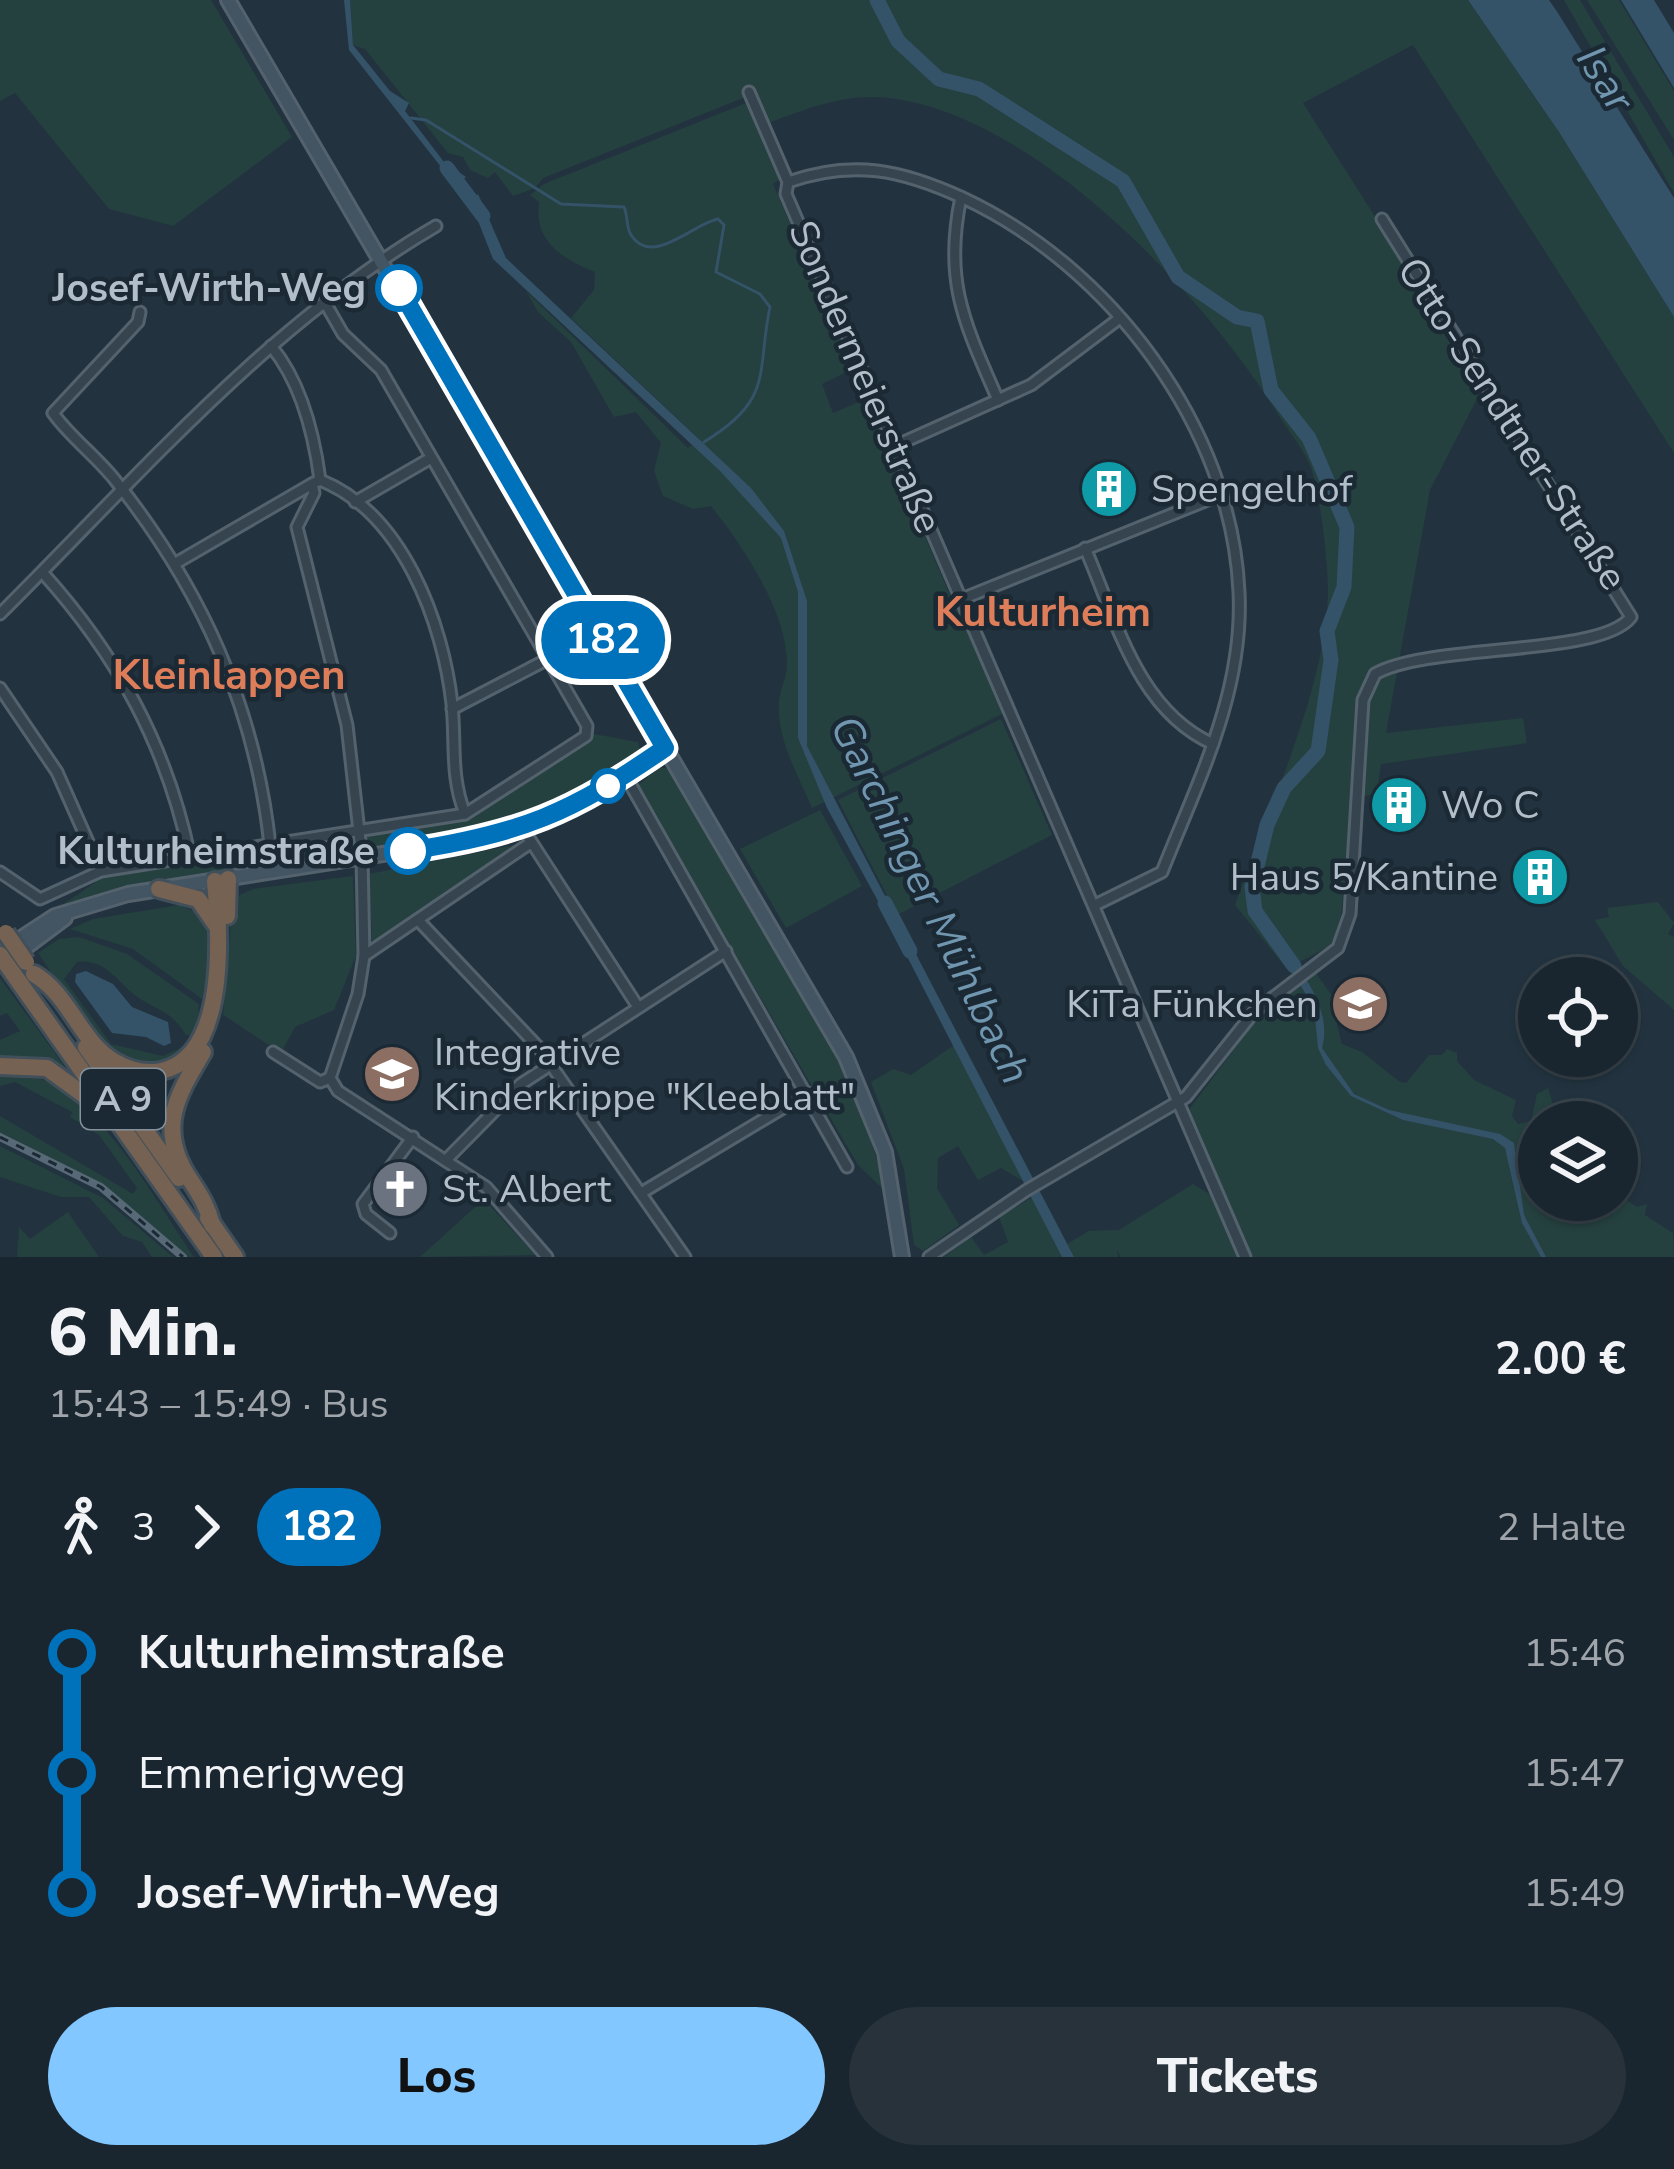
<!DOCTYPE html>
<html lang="de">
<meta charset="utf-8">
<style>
body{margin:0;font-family:"Nunito Sans",sans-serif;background:#27323b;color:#f1f3f6;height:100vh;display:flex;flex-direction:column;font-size:45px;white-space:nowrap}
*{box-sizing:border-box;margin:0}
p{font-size:39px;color:#9fa5aa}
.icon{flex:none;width:66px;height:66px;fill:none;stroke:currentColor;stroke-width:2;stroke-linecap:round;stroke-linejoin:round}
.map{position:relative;height:1257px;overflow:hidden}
.details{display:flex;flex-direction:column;background:#1a262f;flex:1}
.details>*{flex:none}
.badge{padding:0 24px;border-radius:39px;font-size:42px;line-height:78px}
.buttons{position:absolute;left:1518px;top:957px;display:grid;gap:24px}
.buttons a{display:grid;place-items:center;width:120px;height:120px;border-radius:50%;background:#1a262f;box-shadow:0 3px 9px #0004,0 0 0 3px #38434b;font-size:60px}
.map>.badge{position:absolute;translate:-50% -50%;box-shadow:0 0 0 6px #fff}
.legs{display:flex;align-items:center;gap:18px;height:132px;padding:0 48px;font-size:39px}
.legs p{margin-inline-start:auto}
.summary{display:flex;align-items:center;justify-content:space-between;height:204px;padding:0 48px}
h1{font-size:66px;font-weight:800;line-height:90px}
.primary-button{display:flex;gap:24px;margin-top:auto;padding:24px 48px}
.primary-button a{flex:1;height:138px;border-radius:72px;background:#82c7ff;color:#111;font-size:48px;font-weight:800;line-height:138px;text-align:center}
.primary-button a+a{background:#27323b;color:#f1f3f6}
ul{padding:0 48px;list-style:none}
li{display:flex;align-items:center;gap:42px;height:120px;font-size:45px}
li i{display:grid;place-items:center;width:18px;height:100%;margin:0 15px;background:currentColor}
li i::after{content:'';width:30px;height:30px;margin:-15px;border:9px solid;border-radius:50%;background:#1a262f}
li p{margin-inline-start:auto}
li:first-child i{background:linear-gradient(#0000 50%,currentColor 0)}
li:last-child i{background:linear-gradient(currentColor 50%,#0000 0)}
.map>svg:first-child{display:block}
</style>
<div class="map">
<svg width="1674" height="1257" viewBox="0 0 1674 1257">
<rect width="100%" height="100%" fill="#22333f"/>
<g fill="#24403f">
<polygon points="0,0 211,0 292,137 173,226 109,209 15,93 0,101"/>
<path d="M350 0H1468L1559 132 1674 317V453L1413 45 1303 103 1483 387 1430 490 1386 733 1523 718 1527 743 1381 764 1377 793 1354 799 1339 933 1331 945 1287 969 1235 905C1266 815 1327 686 1328 592 1328 563 1320 490 1310 465 1302 447 1287 429 1276 411 1202 293 1035 115 889 98 847 93 805 109 766 124L748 96 543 178 535 188 513 196 495 172 488 178 470 170 463 157 448 153 365 49 353 45Z"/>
<polygon points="1564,0 1580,0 1674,157 1674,193"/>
<polygon points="1587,0 1619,0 1674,91 1674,140"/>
<path d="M746 103 780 179 773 184 853 369 822 384 833 413 866 399 956 609 969 623 1008 711 812 808C798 775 776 738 779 701 780 689 787 677 787 665 788 613 742 545 711 506L693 509 663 496 654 471 661 443 636 412 614 417 571 342 538 312 526 291 688 448 698 438 571 318 594 290 595 272C562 259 533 240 539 202L530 195 544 184Z"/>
<polygon points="1001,719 1052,835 897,915 838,800"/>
<path d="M594 734 638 742 641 753C539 820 496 830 376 846L368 841 367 835 469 816Z"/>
<path d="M659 768H669C745 898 851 1045 886 1192L858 1165 637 786Z"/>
<polygon points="820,810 862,886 786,928 740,849"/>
<polygon points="351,837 356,842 349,850 123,887 42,919 106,875"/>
<polygon points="519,844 378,941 372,941 369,874"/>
<polygon points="353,876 356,956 334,1010 295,1027 281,1053 223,1015 233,898 253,889"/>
<polygon points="1658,902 1674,923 1668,934 1674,937 1674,1010 1623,966 1595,920 1609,917 1607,908"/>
<polygon points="179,905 210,918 210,964 202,999 133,949 70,929 93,919"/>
<path d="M79 937 127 954 199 1004 197 1035H186C173 1014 163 1012 142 1000 119 987 109 958 77 962L64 979 111 1044 163 1056 192 1043 190 1048C180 1053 167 1062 156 1064 104 1074 63 987 38 953L59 939Z"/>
<polygon points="1315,972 1341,1008 1337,1025 1342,1044 1362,1052 1400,1082 1406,1083 1429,1055 1442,1055 1447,1049 1457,1053 1457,1061 1474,1080 1516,1100 1512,1116 1518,1124 1531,1121 1537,1094 1548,1088 1553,1105 1571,1114 1573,1122 1539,1122 1539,1200 1617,1200 1617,1193 1637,1207 1647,1204 1645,1215 1673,1233 1674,1257 1250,1257 1188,1111 1260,1015"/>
<polygon points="0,978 71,1075 0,1060 0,1040 20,1031 7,1013 0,1016"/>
<polygon points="954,1045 1023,1181 1001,1168 978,1180 958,1146 938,1158 937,1188 959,1225 923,1251 914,1245 904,1169 871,1082 893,1069 911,1075"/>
<path d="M23 1073C98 1090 152 1196 194 1257H187L99 1183 0 1134V1116L133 1194 137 1188 99 1135 70 1117 72 1112 15 1082 0 1086V1074Z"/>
<polygon points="0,1146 103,1198 173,1257 152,1257 142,1242 123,1236 89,1197 61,1197 0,1177"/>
<polygon points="1193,1184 1216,1198 1241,1257 1121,1257 1117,1250 1118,1257 1074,1257 1067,1244 1089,1231 1119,1230"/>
<polygon points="1033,1197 1062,1257 944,1257 971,1237 984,1255 1008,1242 999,1217"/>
<polygon points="484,1199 535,1255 420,1257"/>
<polygon points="68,1212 99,1257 17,1257 19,1227 30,1239"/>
</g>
<g fill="#345268">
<polygon points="344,0 350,0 353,45 390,91 409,103 405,111 444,162 466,177 456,186 349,50"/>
<polygon points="1468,0 1549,0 1556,10 1674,198 1674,317 1559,132"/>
<polygon points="1621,0 1654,0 1674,33 1674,88"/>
<polygon points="478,194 506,258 751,488 784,531 807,601 807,746 897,919 890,923 827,808 798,738 798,592 781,538 720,471 493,259 471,203"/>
<polygon points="906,935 1074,1257 1062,1257 898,939"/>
<path d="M1286 952C1307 977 1332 1014 1322 1048L1354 1094 1389 1110 1500 1134 1514 1143 1524 1215 1546 1257H1541L1522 1223 1505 1148 1493 1139 1403 1120 1351 1096 1326 1065 1318 1048 1314 1007 1282 956Z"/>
<polygon points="86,971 113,984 132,1007 168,1022 171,1043 164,1046 146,1037 112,1033 75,982 76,974"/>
</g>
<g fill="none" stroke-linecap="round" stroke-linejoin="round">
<path stroke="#345268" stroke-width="3" d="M411 118 426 120 561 204 624 207C628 216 626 227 631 235 652 268 694 223 718 219L724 225 716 272 760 294 770 307C756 373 775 399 704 442"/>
<g stroke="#345268" stroke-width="15">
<polyline points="877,0 898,41 939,79 979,89 1123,181 1178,277 1237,317 1257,321 1271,390 1309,438 1347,527 1344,587 1327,631 1331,660 1318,751 1284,788 1267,825 1252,887 1255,911 1294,966"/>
<polyline points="447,168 483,216"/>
<polyline points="885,903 910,951"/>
</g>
<defs>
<g id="minor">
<polyline points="749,92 788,182 786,194 1245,1257"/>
<path d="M788 182C853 159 902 170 963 198 1109 266 1232 427 1239 592 1244 692 1198 781 1162 872L1095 905"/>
<path d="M961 197C943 282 965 324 998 400"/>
<path d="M140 312 138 322 53 413C70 437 96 456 115 480 201 588 255 706 270 845"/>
<path d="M271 346C301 382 314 434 320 480L312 484 314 493 297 527 347 725 362 858 364 956 358 994 330 1078"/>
<polyline points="895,446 1031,385 1120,318"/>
<path d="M320 480C403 513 443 623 452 704 456 744 450 775 465 814"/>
<polyline points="355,502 431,458"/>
<path d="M1085 548C1116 619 1137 710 1213 744"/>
<polyline points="176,563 312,484"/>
<path d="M42 572C117 655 167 746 190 857"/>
<polyline points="962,599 1220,495"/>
<path d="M0 614C137 478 268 324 436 226"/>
<polyline points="0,688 57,772 101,871"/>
<polyline points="452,709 548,659"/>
<polyline points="625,775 847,1167"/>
<polyline points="523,829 638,1007"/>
<polyline points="0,872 40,899 101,871 465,814 586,736 587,726 381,370 343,334 324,301"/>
<polyline points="418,920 539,1048 685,1257"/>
<polyline points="364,956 529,844"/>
<polyline points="273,1052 320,1082 330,1078"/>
<polyline points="330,1078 338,1091 486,1187 547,1257"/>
<polyline points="448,1158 521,1084 726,951"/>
<polyline points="641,1193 808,1093"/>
<polyline points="390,1233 366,1214 363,1204 413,1137"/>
<path d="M929 1257 1027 1190 1186 1097 1254 1012 1338 948 1350 914 1363 700 1375 674C1429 643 1601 657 1631 617L1382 219"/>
</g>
<g id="secondary">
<polyline points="228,0 846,1057 885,1152 902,1257"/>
<polyline points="0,952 55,916 128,894 504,835 567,811 665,748"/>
<polyline points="14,956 65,918"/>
</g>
<g id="motorway">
<polyline points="159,889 198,899 216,925"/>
<polyline points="227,916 228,879"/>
<polyline points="12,972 214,1257"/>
<path d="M34 974C70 995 80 1042 115 1062 129 1070 145 1074 161 1071 228 1057 220 934 215 881"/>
<polyline points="86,1047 179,1178"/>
<path d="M203 1052C178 1094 157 1127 187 1175 198 1192 207 1204 212 1225"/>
<polyline points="0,1066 47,1068 95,1103"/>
<polyline points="208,1218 235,1257"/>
</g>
</defs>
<use href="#minor" stroke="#54626d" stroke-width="15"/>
<use href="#secondary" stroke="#54626d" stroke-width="18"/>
<use href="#motorway" stroke="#414f5a" stroke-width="22"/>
<use href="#minor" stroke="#36444f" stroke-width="9"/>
<use href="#secondary" stroke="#435462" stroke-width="12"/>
<use href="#motorway" stroke="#766252" stroke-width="16"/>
<defs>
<polyline id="rail" points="0,1137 101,1187 183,1257"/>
</defs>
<use href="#rail" stroke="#576976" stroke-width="8"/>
<use href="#rail" stroke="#1b2934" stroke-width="3" stroke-dasharray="9" stroke-linecap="butt"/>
<defs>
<g id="motorway-bridge">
<polyline points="6,933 26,962"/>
<polyline points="0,955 12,972"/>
</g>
</defs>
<use href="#motorway-bridge" stroke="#414f5a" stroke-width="22" stroke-linecap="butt"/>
<use href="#motorway-bridge" stroke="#766252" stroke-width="16"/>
</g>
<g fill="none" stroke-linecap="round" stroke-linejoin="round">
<defs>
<path id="line-1" d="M399 288 665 748C571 813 521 834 408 851"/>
</defs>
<use href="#line-1" stroke="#fff" stroke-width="27"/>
<use href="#line-1" stroke="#0072bc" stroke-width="18"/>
</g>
<defs>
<symbol id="building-disc" viewBox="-11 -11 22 22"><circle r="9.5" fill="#0f9aa8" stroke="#1b2934"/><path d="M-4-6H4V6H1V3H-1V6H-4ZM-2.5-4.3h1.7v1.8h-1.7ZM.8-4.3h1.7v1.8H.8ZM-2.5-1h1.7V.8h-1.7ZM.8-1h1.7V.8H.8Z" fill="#fff"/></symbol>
<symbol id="school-disc" viewBox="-11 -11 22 22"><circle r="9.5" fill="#8d6e63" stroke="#1b2934"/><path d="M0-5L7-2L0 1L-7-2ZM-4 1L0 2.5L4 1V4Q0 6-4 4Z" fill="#fff"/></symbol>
<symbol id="church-disc" viewBox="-11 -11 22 22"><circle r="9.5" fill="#6b7280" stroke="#1b2934"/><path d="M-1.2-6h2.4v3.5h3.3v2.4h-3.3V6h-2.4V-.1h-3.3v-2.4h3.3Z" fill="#fff"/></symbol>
</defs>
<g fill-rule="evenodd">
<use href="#building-disc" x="1076" y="456" width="66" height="66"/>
<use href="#building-disc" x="1366" y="772" width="66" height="66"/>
<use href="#building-disc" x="1507" y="844" width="66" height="66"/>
<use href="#school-disc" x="1327" y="971" width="66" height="66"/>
<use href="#school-disc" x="359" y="1041" width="66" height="66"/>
<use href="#church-disc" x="367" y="1156" width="66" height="66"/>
</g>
<g fill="#fff" stroke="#0072bc" stroke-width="6">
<circle cx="399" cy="288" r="21"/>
<circle cx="608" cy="786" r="15"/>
<circle cx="408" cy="851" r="21"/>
</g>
<g text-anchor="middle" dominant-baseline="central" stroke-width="9" stroke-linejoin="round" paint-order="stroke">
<rect fill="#1b2934" stroke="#85929d" stroke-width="3" x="81" y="1069" width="84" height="60" rx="9"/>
<g font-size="36" font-weight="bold" fill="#b2bfca">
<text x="123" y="1099">A 9</text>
</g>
<g font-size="39" font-weight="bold" fill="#b2bfca" stroke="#1b2934" text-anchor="end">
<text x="366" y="288">Josef-Wirth-Weg</text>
<text x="375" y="851">Kulturheimstraße</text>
</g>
<g font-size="39" fill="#b2bfca" stroke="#1b2934">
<text transform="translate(865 377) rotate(67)">Sondermeierstraße</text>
<text transform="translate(1512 424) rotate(57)">Otto-Sendtner-Straße</text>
</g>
<g font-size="39" fill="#b2bfca" stroke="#1b2934" text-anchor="start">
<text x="1151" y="489">Spengelhof</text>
<text x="1441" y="805">Wo C</text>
<text x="1498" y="877" text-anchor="end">Haus 5/Kantine</text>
<text x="1318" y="1004" text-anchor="end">KiTa Fünkchen</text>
<text x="434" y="1052">Integrative<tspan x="434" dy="45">Kinderkrippe "Kleeblatt"</tspan></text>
<text x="442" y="1189">St. Albert</text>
</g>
<g font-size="42" font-style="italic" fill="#7096b0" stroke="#1b2934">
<text transform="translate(1605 79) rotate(58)">Isar</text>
<text transform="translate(930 900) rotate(64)">Garchinger Mühlbach</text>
</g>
<g font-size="42" font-weight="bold" fill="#de7d59" stroke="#1b2934">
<text x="1043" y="612">Kulturheim</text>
<text x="229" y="675">Kleinlappen</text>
</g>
</g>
</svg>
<div class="buttons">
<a><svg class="icon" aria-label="locate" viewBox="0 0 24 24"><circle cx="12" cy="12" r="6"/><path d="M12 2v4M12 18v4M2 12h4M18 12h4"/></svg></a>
<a><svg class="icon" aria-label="layers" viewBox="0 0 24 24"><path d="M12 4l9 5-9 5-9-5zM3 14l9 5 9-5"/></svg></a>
</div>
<b class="badge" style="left:603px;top:640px;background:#0072bc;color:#fff">182</b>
</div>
<section class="details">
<div class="summary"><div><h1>6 Min.</h1><p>15:43 – 15:49 · Bus</p></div><b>2.00 €</b></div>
<div class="legs"><svg class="icon" aria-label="walk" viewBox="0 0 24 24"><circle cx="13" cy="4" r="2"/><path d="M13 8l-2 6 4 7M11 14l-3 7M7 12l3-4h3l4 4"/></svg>3<svg class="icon" aria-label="forward" viewBox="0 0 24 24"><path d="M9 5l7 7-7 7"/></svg><b class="badge" style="background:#0072bc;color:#fff">182</b><p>2 Halte</p></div>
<ul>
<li><i style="color:#0072bc"></i><b>Kulturheimstraße</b><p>15:46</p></li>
<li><i style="color:#0072bc"></i><span>Emmerigweg</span><p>15:47</p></li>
<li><i style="color:#0072bc"></i><b>Josef-Wirth-Weg</b><p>15:49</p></li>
</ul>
<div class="primary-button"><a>Los</a><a>Tickets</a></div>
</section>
